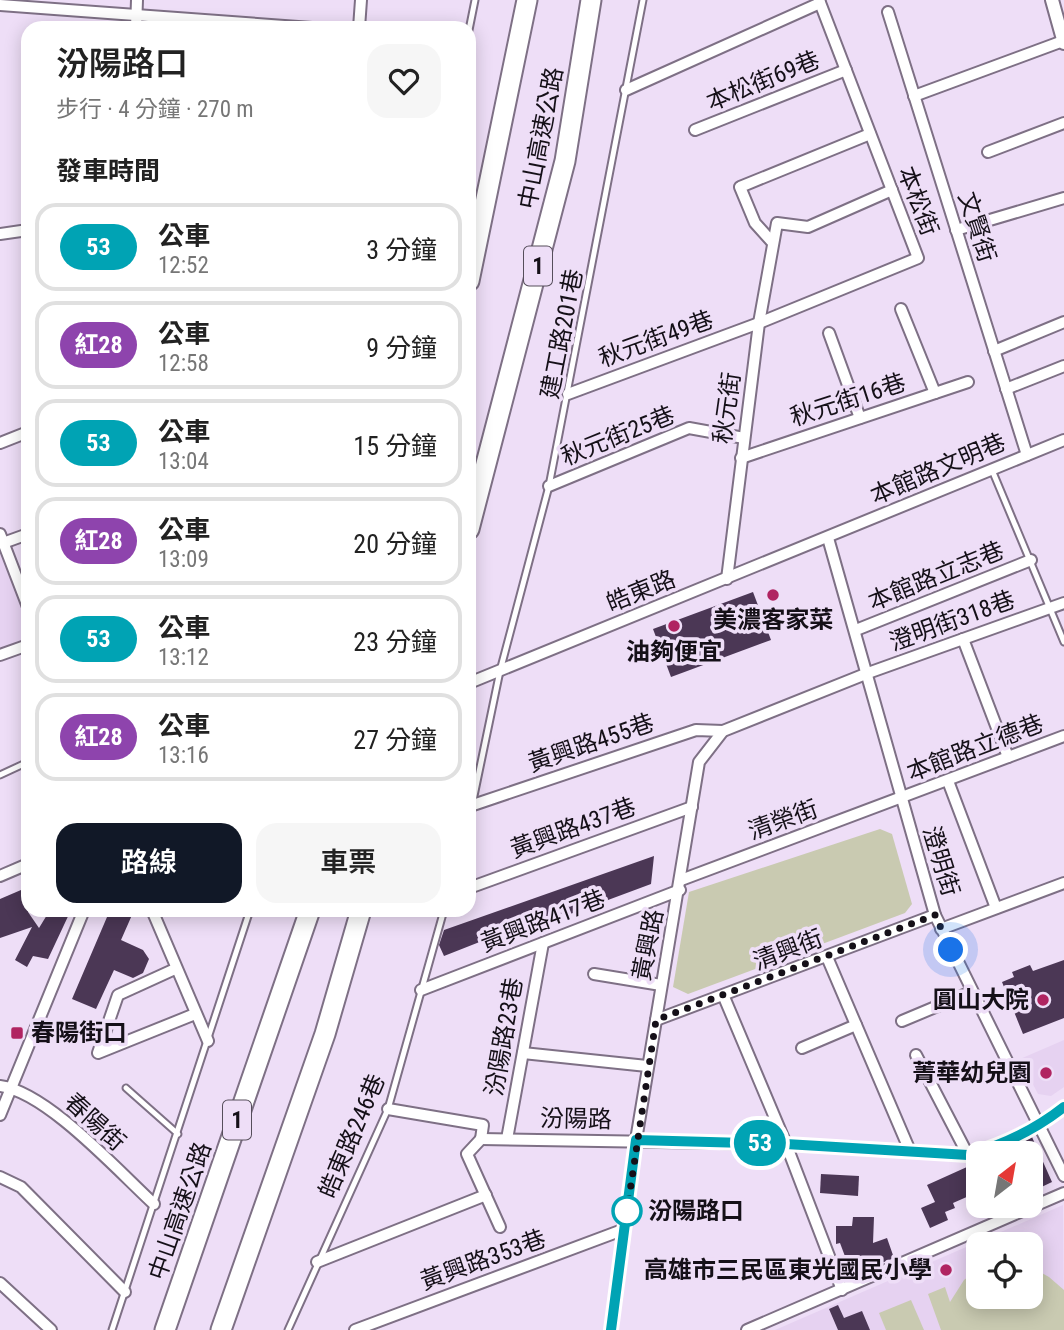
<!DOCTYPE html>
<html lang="zh-TW">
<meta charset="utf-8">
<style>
body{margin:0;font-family:"Roboto Condensed","Noto Sans TC",sans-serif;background:#f6f6f6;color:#222;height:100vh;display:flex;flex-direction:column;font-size:26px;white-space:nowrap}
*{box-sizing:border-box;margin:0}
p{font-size:23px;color:#767676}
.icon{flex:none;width:38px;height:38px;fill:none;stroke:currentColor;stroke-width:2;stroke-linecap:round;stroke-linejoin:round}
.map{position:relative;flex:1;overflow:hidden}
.drawer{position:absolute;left:21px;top:21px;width:455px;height:896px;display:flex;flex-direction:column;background:#fff;border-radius:21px;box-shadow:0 4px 18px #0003}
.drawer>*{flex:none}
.badge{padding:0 14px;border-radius:23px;font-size:24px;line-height:46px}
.needle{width:46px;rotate:31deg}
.tools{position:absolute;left:966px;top:1141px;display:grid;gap:14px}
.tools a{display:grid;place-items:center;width:77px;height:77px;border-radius:14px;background:#fff;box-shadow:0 4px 18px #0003;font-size:35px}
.you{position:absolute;width:35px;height:35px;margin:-18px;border:5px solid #fff;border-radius:50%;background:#1a73e8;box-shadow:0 0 0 10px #1a73e833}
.map>.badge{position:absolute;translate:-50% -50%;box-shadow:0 0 0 4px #fff}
h2{padding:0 35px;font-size:26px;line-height:63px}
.round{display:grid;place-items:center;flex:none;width:74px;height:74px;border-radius:21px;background:#f6f6f6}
.head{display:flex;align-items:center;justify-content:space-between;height:119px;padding:0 35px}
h1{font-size:33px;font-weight:600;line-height:52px}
.cta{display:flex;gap:14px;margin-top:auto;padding:14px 35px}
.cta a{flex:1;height:80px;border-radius:21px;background:#111827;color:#fff;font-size:28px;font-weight:600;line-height:80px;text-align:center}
.cta a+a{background:#f6f6f6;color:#222}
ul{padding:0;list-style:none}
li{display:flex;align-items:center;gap:21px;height:88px;margin:0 14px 10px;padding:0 21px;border:4px solid #e0e0e0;border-radius:21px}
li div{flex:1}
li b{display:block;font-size:26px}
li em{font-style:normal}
li .badge{min-width:77px;font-weight:700;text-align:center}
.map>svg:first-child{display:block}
</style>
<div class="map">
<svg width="1064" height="1330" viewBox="0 0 1064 1330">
<rect width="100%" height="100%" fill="#eedef7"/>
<g fill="#e6d2f1" fill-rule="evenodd">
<polygon points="0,554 28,622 28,641 0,651"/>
<polygon points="1064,1040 1064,1087 1051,1096 1038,1094 1020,1059"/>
<path d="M1063 1205 1064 1330H775ZM978 1244H1031V1297H978Z"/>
</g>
<g fill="#c9cab1">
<polygon points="880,829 892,834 912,904 905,913 688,994 673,987 689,892"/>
<polygon points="1031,1267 1049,1277 1064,1290 1064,1330 941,1330 928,1294 945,1287 950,1302 964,1280 978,1269 978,1297 1031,1297"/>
<polygon points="911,1300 924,1330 886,1330 879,1313"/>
</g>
<g fill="#4b3755">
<polygon points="753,592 771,640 671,677 653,629"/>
<polygon points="654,856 651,884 522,932 520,926 444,956 439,945 444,930"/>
<polygon points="28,887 28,912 39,928 50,910 71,910 48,959 33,956 27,967 15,960 32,927 0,938 0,899"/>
<polygon points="110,910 124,910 132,915 121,940 143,950 149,959 143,973 133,978 114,970 96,1009 72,999"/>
<polygon points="1064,960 1064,1018 1023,1034 1002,982 1014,977 1012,972 1030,965 1033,971"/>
<polygon points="1032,1137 1052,1182 1031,1192 1031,1153 999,1153"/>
<polygon points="978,1162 978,1192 953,1203 955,1208 945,1212 948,1220 930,1228 921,1208 935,1202 927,1185"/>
<polygon points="821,1174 859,1176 858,1196 820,1193"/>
<polygon points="853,1217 874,1217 873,1243 887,1238 894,1258 852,1275 840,1243 836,1244 836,1226 852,1226"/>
<polygon points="838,1305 844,1318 862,1311 870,1330 838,1330 829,1309"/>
</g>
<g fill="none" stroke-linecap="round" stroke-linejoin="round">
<defs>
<g id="service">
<polyline points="469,30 475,0"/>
<polyline points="992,470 1064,642"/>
<polyline points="0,775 28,762"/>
<polyline points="469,820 500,671 549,486 643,0"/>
<polyline points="126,1088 178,1134"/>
<polyline points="112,1330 250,910"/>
<polyline points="288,1330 388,1109 444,910"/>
</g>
<g id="minor">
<polyline points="0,5 312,28"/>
<polyline points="888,12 1027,455"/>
<polyline points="136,28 137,0"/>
<polyline points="359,28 361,0"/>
<polyline points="626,90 820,3"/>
<polyline points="914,96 1063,41"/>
<polyline points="695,130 846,70"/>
<polyline points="988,152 1064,123"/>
<polyline points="956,230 1064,198"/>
<polyline points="0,234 28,230"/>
<polyline points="773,243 755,223 740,187 870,134"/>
<polyline points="901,309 935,393"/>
<polyline points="829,333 860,418"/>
<polyline points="994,351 1064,322"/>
<polyline points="1006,389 1064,366"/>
<polyline points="568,394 759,323 918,258 819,0"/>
<polyline points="0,443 28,432"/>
<polyline points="741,458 968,382"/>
<polyline points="549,486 689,428 744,438"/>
<polyline points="0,534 28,607"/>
<polyline points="828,538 935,915 1064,1176"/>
<polyline points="3,543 28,534"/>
<polyline points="727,579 759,323 777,223 808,227 892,190"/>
<polyline points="856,630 1031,560"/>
<polyline points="963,639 1008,757"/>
<polyline points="0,655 28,645"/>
<polyline points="469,683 1064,440"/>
<polyline points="948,781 996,908"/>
<polyline points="473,805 696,730 723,731"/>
<polyline points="0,876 28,864"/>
<polyline points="681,880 1064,736"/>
<polyline points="469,888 692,807"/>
<polyline points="152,910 208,1041"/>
<polyline points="941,929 1064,883"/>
<polyline points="827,957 910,1151"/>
<polyline points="175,969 118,995 98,1053 195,1014"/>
<polyline points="594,974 661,985"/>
<polyline points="421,990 680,890"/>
<polyline points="724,997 786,1144 842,1290"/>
<polyline points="656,1020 935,915"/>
<polyline points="902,1021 971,992"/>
<polyline points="802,1048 856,1025"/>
<polyline points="523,1053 647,1066"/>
<polyline points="916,1055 968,1155"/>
<path d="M0 1086C47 1092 118 1171 154 1204"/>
<polyline points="388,1109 483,1125 481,1139"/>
<polyline points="0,1115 84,910"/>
<path d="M481 1139 786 1144 968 1155C1003 1145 1035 1129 1064 1107"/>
<polyline points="481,1139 467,1154 500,1227"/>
<polyline points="507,1139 543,943"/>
<polyline points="0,1177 21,1187 125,1292"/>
<polyline points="317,1262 486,1195"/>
<polyline points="0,1283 51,1330"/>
<polyline points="355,1330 625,1229"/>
<polyline points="611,1330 636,1140 699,762 723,731 868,673 1064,603"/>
<polyline points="747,1330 1064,1193"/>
</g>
<polyline id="tertiary" points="1052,0 1064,43"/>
<g id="motorway">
<polyline points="469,281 527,0"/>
<polyline points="469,529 565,161 591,0"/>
<polyline points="165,1330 310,910"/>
<polyline points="221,1330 325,1034 361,910"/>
</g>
</defs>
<use href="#service" stroke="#7e7085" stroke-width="9"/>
<use href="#minor" stroke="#7e7085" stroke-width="14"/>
<use href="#tertiary" stroke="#7e7085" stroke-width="16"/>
<use href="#motorway" stroke="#7e7085" stroke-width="23"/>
<use href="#service" stroke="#fff" stroke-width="5"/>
<use href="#minor" stroke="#fff" stroke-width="10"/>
<use href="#tertiary" stroke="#fff" stroke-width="12"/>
<use href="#motorway" stroke="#fff" stroke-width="19"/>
</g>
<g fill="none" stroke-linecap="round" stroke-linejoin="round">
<defs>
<path id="line" d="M611 1330 636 1140 786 1144 968 1155C1003 1145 1035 1130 1064 1107"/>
</defs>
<use href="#line" stroke="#fff" stroke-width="16"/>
<use href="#line" stroke="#00a3b4" stroke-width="10"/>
<polyline stroke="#151018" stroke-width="7" stroke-dasharray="0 12.6" points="627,1211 656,1020 935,915 951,950"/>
</g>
<g fill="#b02461" stroke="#eedef7" stroke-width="2.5">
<circle cx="773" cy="595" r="7"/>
<circle cx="674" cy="626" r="7"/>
<circle cx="1043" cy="1000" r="7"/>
<rect x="10" y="1026" width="14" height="14" rx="3.5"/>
<circle cx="1046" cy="1073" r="7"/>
<circle cx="946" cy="1270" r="7"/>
</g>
<circle fill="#fff" stroke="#00a3b4" stroke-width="3.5" cx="627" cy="1211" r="14"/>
<g text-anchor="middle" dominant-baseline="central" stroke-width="7" stroke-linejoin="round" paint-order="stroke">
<g fill="#eedef7" stroke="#564e5b" stroke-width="2">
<rect x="524" y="246.5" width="28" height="39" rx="5"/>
<rect x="223" y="1100.5" width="28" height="39" rx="5"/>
</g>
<g font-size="23" font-weight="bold" fill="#151018">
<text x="538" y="266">1</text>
<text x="237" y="1120">1</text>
</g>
<g font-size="24" fill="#151018" stroke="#eedef7">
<text transform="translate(763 81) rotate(-22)">本松街69巷</text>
<text transform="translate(541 138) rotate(-79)">中山高速公路</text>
<text transform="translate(918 201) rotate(69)">本松街</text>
<text transform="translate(977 227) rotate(72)">文賢街</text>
<text transform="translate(562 334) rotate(-79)">建工路201巷</text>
<text transform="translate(656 339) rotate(-20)">秋元街49巷</text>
<text transform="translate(848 400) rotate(-18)">秋元街16巷</text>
<text transform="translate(727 408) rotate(-82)">秋元街</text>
<text transform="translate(618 436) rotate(-22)">秋元街25巷</text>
<text transform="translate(938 469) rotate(-23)">本館路文明巷</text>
<text transform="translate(936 576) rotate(-22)">本館路立志巷</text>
<text transform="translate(641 591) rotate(-22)">皓東路</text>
<text transform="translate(952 621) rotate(-20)">澄明街318巷</text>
<text transform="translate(591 743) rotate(-19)">黃興路455巷</text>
<text transform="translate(975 748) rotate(-21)">本館路立德巷</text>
<text transform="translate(783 820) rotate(-20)">清榮街</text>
<text transform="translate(573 828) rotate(-20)">黃興路437巷</text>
<text transform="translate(941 861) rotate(73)">澄明街</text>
<text transform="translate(543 921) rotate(-21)">黃興路417巷</text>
<text transform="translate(648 945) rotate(-79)">黃興路</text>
<text transform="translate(788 950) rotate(-21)">清興街</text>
<text transform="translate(504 1037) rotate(-80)">汾陽路23巷</text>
<text transform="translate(576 1119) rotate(1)">汾陽路</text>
<text transform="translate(95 1122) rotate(42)">春陽街</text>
<text transform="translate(352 1136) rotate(-67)">皓東路246巷</text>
<text transform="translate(180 1211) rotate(-71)">中山高速公路</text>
<text transform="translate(483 1260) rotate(-20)">黃興路353巷</text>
</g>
<g font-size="24" font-weight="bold" fill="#151018" stroke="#eedef7" text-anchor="end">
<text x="773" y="620" text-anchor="middle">美濃客家菜</text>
<text x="674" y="652" text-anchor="middle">油夠便宜</text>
<text x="1029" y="1000">圓山大院</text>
<text x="31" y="1033" text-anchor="start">春陽街口</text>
<text x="1032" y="1073">菁華幼兒園</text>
<text x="932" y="1270">高雄市三民區東光國民小學</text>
</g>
<g font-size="24" font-weight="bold" fill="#151018" stroke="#eedef7" text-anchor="start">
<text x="648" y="1211">汾陽路口</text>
</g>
</g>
</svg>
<div class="tools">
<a><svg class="needle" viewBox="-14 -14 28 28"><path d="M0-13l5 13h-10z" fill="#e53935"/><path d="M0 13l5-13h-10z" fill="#767676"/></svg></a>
<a><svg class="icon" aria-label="locate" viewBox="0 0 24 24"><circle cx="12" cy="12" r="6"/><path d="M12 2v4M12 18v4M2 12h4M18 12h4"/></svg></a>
</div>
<div class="you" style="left:951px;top:950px"></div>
<b class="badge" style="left:760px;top:1143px;background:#00a3b4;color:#fff">53</b>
<section class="drawer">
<div class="head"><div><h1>汾陽路口</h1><p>步行 · 4 分鐘 · 270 m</p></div><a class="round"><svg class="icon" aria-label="heart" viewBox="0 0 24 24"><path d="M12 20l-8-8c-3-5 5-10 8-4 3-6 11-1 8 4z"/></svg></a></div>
<h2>發車時間</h2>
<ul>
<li><span class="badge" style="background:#00a3b4;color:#fff">53</span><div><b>公車</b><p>12:52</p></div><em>3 分鐘</em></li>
<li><span class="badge" style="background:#8e44ad;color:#fff">紅28</span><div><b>公車</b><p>12:58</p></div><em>9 分鐘</em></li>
<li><span class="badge" style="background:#00a3b4;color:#fff">53</span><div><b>公車</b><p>13:04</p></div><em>15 分鐘</em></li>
<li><span class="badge" style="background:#8e44ad;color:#fff">紅28</span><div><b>公車</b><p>13:09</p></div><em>20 分鐘</em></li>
<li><span class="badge" style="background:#00a3b4;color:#fff">53</span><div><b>公車</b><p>13:12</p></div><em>23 分鐘</em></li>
<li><span class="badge" style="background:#8e44ad;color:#fff">紅28</span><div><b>公車</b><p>13:16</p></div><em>27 分鐘</em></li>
</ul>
<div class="cta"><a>路線</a><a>車票</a></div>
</section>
</div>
